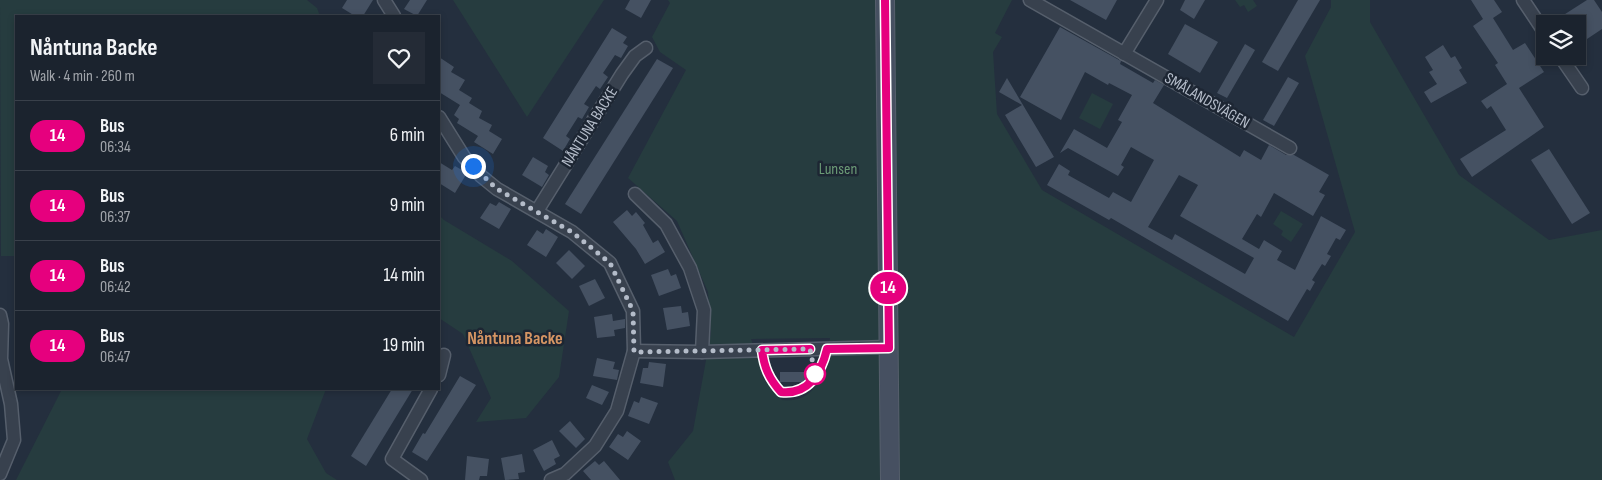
<!DOCTYPE html>
<meta charset="utf-8">
<style>
body{margin:0;font-family:"Sofia Sans Condensed",sans-serif;background:#242b36;color:#f1f3f6;height:100vh;display:flex;flex-direction:column;font-size:19px;white-space:nowrap}
*{box-sizing:border-box;margin:0}
p{font-size:16px;color:#a0a4aa}
.icon{flex:none;width:28px;height:28px;fill:none;stroke:currentColor;stroke-width:2;stroke-linecap:round;stroke-linejoin:round}
.map{position:relative;flex:1;overflow:hidden}
.drawer{position:absolute;left:15px;top:15px;width:425px;height:375px;display:flex;flex-direction:column;background:#1b232e;border-radius:0px;box-shadow:0 2px 8px #0003,0 0 0 1px #39404a}
.drawer>*{flex:none}
.badge{padding:0 10px;border-radius:16px;font-size:18px;line-height:32px}
.controls{position:absolute;left:1536px;top:15px;display:grid;gap:10px}
.controls a{display:grid;place-items:center;width:50px;height:50px;border-radius:0px;background:#1b232e;box-shadow:0 2px 8px #0003,0 0 0 1px #39404a;font-size:25px}
.you{position:absolute;width:25px;height:25px;margin:-12px;border:4px solid #fff;border-radius:50%;background:#1a73e8;box-shadow:0 0 0 8px #1a73e833}
.map>.badge{position:absolute;translate:-50% -50%;box-shadow:0 0 0 2px #fff}
.round{display:grid;place-items:center;flex:none;width:52px;height:52px;border-radius:0px;background:#242b36}
.head{display:flex;align-items:center;justify-content:space-between;height:85px;padding:0 15px}
h1{font-size:24px;font-weight:700;line-height:38px}
ul{padding:0;list-style:none}
li{display:flex;align-items:center;gap:15px;height:70px;padding:0 15px;border-top:1px solid #39404a}
li div{flex:1}
li b{display:block;font-size:19px}
li em{font-style:normal}
li .badge{min-width:55px;font-weight:700;text-align:center}
.map>svg:first-child{display:block}
</style>
<div class="map">
<svg width="1602" height="480" viewBox="0 0 1602 480">
<rect width="100%" height="100%" fill="#242f3e"/>
<g fill="#263c3f" fill-rule="evenodd">
<polygon points="0,0 307,0 317,8 320,16 16,16 16,256 1,256"/>
<polygon points="453,0 604,0 527,117"/>
<path d="M668 0H1012L995 33 1002 37 993 52 997 114 1042 190 1294 337 1355 232 1305 56 1331 7V0H1370V22L1459 175 1549 240 1602 230V480H675L668 462 693 431 711 333 708 292 677 221 628 178 686 70 660 52 652 37 670 3ZM830 338C825 367 820 404 782 400L765 381 751 339Z"/>
<polygon points="1235,0 1253,0 1257,6 1248,12 1244,5 1240,7"/>
<polygon points="1092,93 1113,104 1100,129 1079,118"/>
<polygon points="1281,211 1303,224 1291,242 1281,235 1283,231 1273,224"/>
<polygon points="439,215 444,220 512,261 569,311 559,377 526,418 476,422 491,398 463,334 439,318"/>
<polygon points="62,389 326,389 307,439 326,473 337,480 16,480"/>
</g>
<g fill="#455162" fill-rule="evenodd">
<polygon points="347,0 373,0 363,16 355,16 342,8"/>
<polygon points="410,0 427,0 417,16 404,9"/>
<polygon points="630,0 651,0 641,18 625,9"/>
<polygon points="1070,0 1117,0 1106,20"/>
<polygon points="1185,0 1205,0 1194,19 1180,10"/>
<polygon points="1298,0 1320,0 1278,71 1262,62"/>
<polygon points="1471,0 1494,0 1502,12 1493,18 1513,50 1525,43 1544,72 1519,88 1544,127 1472,177 1460,159 1506,130 1491,106 1487,109 1481,101 1507,84 1495,65 1498,63 1473,26 1483,19"/>
<polygon points="1587,0 1594,0 1602,12 1602,29 1578,45 1578,24 1568,24 1562,16"/>
<polygon points="1185,24 1218,42 1200,73 1168,54"/>
<path d="M1060 27 1119 60 1121 61 1120 64 1153 83 1155 80 1164 85 1153 103 1240 157 1244 150 1261 160 1269 145 1286 155H1294L1329 175 1319 192 1325 195 1313 216 1274 193 1261 217 1257 214 1242 239 1259 249 1264 240 1282 251 1277 260 1295 270 1321 216 1346 230 1340 240 1336 238 1327 254 1331 256 1325 266 1322 264 1312 280 1315 282 1310 291 1307 289 1288 321 1111 218 1109 220 1047 185 1059 164 1070 171 1068 175 1109 198 1113 192 1131 202 1154 160 1131 147 1121 165 1124 167 1118 176 1068 148 1060 153 1074 129 1107 148 1122 122 1118 120 1132 95 1109 83 1108 85 1085 72 1061 120 1020 97ZM1179 175 1198 185 1180 216 1254 258 1245 274 1175 234 1172 240 1148 227Z"/>
<polygon points="612,28 627,37 623,43 628,46 621,58 615,55 603,73 608,77 600,89 596,86 584,104 589,107 582,119 578,117 566,136 570,139 563,151 543,138"/>
<polygon points="1245,44 1255,50 1227,98 1217,93"/>
<polygon points="1443,45 1451,58 1455,56 1462,68 1459,70 1467,83 1431,103 1424,92 1437,84 1429,72 1433,70 1425,57"/>
<polygon points="439,57 454,67 451,72 465,80 459,90 472,98 469,103 482,111 479,118 492,125 489,131 502,139 493,154 474,142 478,136 457,123 459,119 454,115 460,105 439,92"/>
<polygon points="657,59 673,68 581,214 565,204"/>
<polygon points="1288,77 1299,83 1274,126 1263,120"/>
<polygon points="1007,78 1054,157 1036,167 1005,115 1022,105 999,92"/>
<polygon points="1549,149 1590,213 1572,224 1531,160"/>
<polygon points="533,157 548,166 545,172 549,175 542,187 522,175"/>
<polygon points="439,162 452,170 455,166 467,173 455,193 439,183"/>
<polygon points="499,202 511,209 499,229 480,218 490,203 496,206"/>
<polygon points="627,210 632,216 636,212 645,223 643,225 653,243 658,240 665,252 645,264 636,249 613,222"/>
<polygon points="546,229 558,237 546,257 527,245 537,230 543,234"/>
<polygon points="569,250 585,266 572,279 556,263"/>
<polygon points="668,269 671,276 676,274 681,288 659,296 651,275"/>
<polygon points="595,279 605,298 589,306 579,286"/>
<polygon points="681,306 682,313 688,312 690,326 667,330 663,308"/>
<polygon points="612,314 613,321 625,319 625,328 614,330 615,336 597,338 594,317"/>
<polygon points="597,358 615,362 613,369 619,370 617,380 593,376"/>
<polygon points="649,362 666,364 663,387 640,383 643,368 648,368"/>
<polygon points="780,372 806,372 805,382 780,382"/>
<polygon points="460,376 476,385 427,461 412,452 423,433 425,434"/>
<polygon points="592,385 609,392 602,405 586,398"/>
<polygon points="392,389 413,389 366,466 351,456"/>
<polygon points="641,397 658,403 649,424 628,416 634,401 639,403"/>
<polygon points="570,421 585,439 576,448 559,431"/>
<polygon points="627,431 641,441 628,460 609,447 618,434 623,437"/>
<polygon points="552,440 560,456 554,459 556,464 544,471 533,450"/>
<polygon points="522,454 525,472 518,473 519,479 505,480 501,458"/>
<polygon points="467,456 489,459 487,476 480,476 479,480 465,480"/>
<polygon points="595,461 599,465 604,461 620,480 591,480 583,471"/>
</g>
<g fill="none" stroke-linecap="round" stroke-linejoin="round">
<defs>
<g id="street">
<polyline points="384,0 394,16"/>
<polyline points="1030,0 1290,148"/>
<polyline points="1523,0 1545,33"/>
<polyline points="1124,54 1157,0"/>
<polyline points="1560,56 1582,88"/>
<polyline points="439,117 464,157 481,176 497,189 572,232 610,263 633,311 634,351 617,411 595,446 565,474 551,480"/>
<polyline points="635,194 666,224 690,268 704,310 702,352"/>
<polyline points="537,211 622,74 635,56 646,48"/>
<polyline points="0,315 2,324 1,359 11,404 14,440 0,474"/>
<polyline points="634,351 702,352 889,347"/>
<polyline points="439,375 444,355"/>
<polyline points="421,480 392,459 431,389"/>
</g>
<polyline id="secondary" points="885,0 890,480"/>
</defs>
<use href="#street" stroke="#565f6c" stroke-width="15"/>
<use href="#secondary" stroke="#565f6c" stroke-width="20"/>
<use href="#street" stroke="#38414e" stroke-width="12"/>
<use href="#secondary" stroke="#465061" stroke-width="18"/>
</g>
<g fill="none" stroke-linecap="round" stroke-linejoin="round">
<defs>
<path id="line" d="M810 349 762 350C764 367 769 379 781 392 808 395 821 374 827 349L889 348 885 0"/>
</defs>
<use href="#line" stroke="#fff" stroke-width="11"/>
<use href="#line" stroke="#e6007e" stroke-width="8"/>
<polyline stroke="#b4bcc9" stroke-width="5" stroke-dasharray="0 9" points="473,166 497,189 572,232 610,263 633,311 634,352 810,349 815,374"/>
</g>
<circle fill="#fff" stroke="#e6007e" stroke-width="2.5" cx="815" cy="374" r="10"/>
<g text-anchor="middle" dominant-baseline="central" stroke-width="5" stroke-linejoin="round" paint-order="stroke">
<g font-size="16" fill="#b4bcc9" stroke="#1d2633">
<text transform="translate(1207 101) rotate(30)">SMÅLANDSVÄGEN</text>
<text transform="translate(590 127) rotate(-58)">NÅNTUNA BACKE</text>
</g>
<g font-size="16" fill="#6b9a76" stroke="#1d2633">
<text x="838" y="169">Lunsen</text>
</g>
<g font-size="18" font-weight="bold" fill="#d59563" stroke="#1d2633">
<text x="515" y="338">Nåntuna Backe</text>
</g>
</g>
</svg>
<div class="controls">
<a><svg class="icon" aria-label="layers" viewBox="0 0 24 24"><path d="M12 4l9 5-9 5-9-5zM3 14l9 5 9-5"/></svg></a>
</div>
<div class="you" style="left:473px;top:166px"></div>
<b class="badge" style="left:888px;top:288px;background:#e6007e;color:#fff">14</b>
<section class="drawer">
<div class="head"><div><h1>Nåntuna Backe</h1><p>Walk · 4 min · 260 m</p></div><a class="round"><svg class="icon" aria-label="heart" viewBox="0 0 24 24"><path d="M12 20l-8-8c-3-5 5-10 8-4 3-6 11-1 8 4z"/></svg></a></div>
<ul>
<li><span class="badge" style="background:#e6007e;color:#fff">14</span><div><b>Bus</b><p>06:34</p></div><em>6 min</em></li>
<li><span class="badge" style="background:#e6007e;color:#fff">14</span><div><b>Bus</b><p>06:37</p></div><em>9 min</em></li>
<li><span class="badge" style="background:#e6007e;color:#fff">14</span><div><b>Bus</b><p>06:42</p></div><em>14 min</em></li>
<li><span class="badge" style="background:#e6007e;color:#fff">14</span><div><b>Bus</b><p>06:47</p></div><em>19 min</em></li>
</ul>
</section>
</div>
